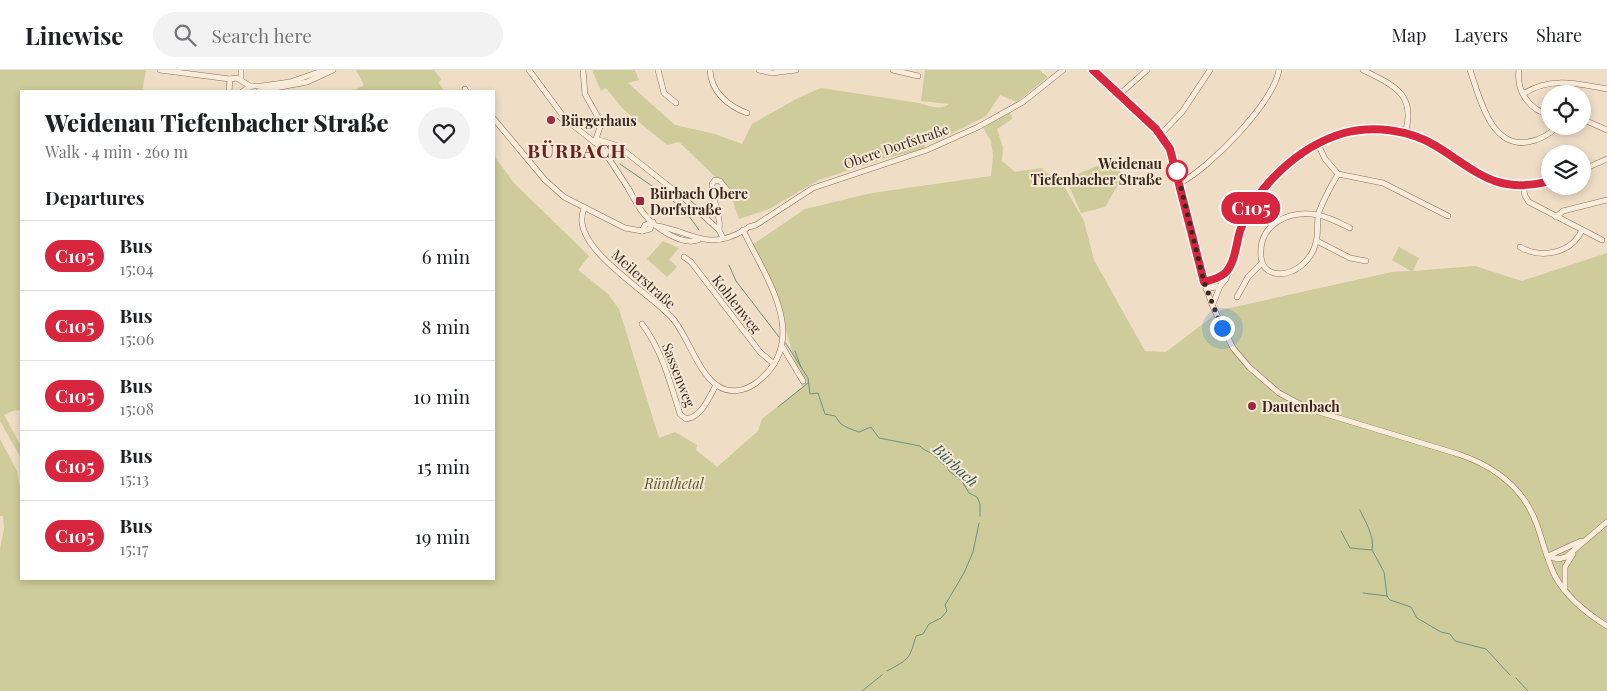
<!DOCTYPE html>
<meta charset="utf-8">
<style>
body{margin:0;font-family:"Playfair Display",serif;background:#f2f2f2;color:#202124;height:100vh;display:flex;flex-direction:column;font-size:19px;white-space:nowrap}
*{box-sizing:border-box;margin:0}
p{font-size:16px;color:#757577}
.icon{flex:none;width:28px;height:28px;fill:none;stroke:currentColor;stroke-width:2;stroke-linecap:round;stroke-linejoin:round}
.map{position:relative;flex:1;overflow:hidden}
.sheet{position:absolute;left:20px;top:20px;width:475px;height:490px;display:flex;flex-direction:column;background:#fff;border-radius:0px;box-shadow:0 2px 8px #0003}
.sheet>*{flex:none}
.badge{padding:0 10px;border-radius:16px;font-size:18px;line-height:32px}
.fabs{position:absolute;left:1541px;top:15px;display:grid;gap:10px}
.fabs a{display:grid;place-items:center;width:50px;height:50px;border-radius:50%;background:#fff;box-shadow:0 2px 8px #0003;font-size:25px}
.you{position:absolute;width:25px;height:25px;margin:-12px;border:4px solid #fff;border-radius:50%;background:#1a73e8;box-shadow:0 0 0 8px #1a73e833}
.map>.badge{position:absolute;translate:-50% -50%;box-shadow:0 0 0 2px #fff}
h2{padding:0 25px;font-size:19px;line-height:45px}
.round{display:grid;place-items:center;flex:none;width:52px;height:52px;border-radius:26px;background:#f2f2f2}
.summary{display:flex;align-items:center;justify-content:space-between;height:85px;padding:0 25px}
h1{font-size:24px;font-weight:800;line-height:38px}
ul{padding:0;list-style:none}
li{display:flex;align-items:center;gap:15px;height:70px;padding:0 25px;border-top:1px solid #e0e0e0}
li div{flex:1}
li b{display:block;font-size:19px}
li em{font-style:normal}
li .badge{min-width:55px;font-weight:700;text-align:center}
header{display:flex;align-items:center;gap:30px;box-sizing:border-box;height:70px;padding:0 25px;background:#fff;border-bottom:1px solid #e0e0e0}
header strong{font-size:24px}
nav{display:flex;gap:28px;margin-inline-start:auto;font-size:18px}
.search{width:350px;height:45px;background:#f2f2f2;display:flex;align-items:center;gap:12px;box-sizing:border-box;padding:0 18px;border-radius:28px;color:#757577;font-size:19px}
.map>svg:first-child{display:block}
</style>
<header>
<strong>Linewise</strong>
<div class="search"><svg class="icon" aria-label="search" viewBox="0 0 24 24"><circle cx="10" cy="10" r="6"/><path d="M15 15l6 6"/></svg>Search here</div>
<nav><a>Map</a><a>Layers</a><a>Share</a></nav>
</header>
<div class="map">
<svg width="1607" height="621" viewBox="0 0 1607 621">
<rect width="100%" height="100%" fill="#efddc6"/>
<g fill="#cecc9a">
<polygon points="0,0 146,0 142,21 21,21 21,340 13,341 4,345 21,376 21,388 0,351"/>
<polygon points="356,0 434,0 441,9 439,13 444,21 353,21 364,15"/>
<path d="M592 0H635L639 10 628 13 675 55 715 64 742 74 752 54 798 28 821 18 919 33C929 36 940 41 949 34L921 31 925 0H1039L1048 7 1017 32 1000 25 986 46 937 71 911 64 924 73 925 79 886 88 819 110 769 139 739 149 729 120 679 72 667 75 623 39 606 18 601 21Z"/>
<polygon points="1011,43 1012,49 997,59 1003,77 1002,91 1015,102 1041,98 1065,118 1084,151 1094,190 1145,281 1166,282 1221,240 1392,202 1411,201 1392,190 1399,177 1419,188 1413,201 1475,196 1522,211 1607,183 1607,621 0,621 0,479 4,459 3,446 0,446 0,369 17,401 21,424 21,509 494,509 494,86 514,113 589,186 578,200 607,223 619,239 659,368 675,362 697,375 696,380 717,397 758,361 762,349 802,317 782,246 749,177 805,139 872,123 991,106 993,85 991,71 982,56 1000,46"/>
<polygon points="1116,88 1122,108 1105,137 1081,143 1067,111 1080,103"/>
<polygon points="663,171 679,178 669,190 677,197 667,207 647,189"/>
</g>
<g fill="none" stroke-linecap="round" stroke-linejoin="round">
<g stroke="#6e9284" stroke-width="1">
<polyline points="557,48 562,53"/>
<polyline points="620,94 671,129"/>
<polyline points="673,131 689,146 699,160"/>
<polyline points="729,195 736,211 779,267"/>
<path d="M785 272 808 308 810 324 818 323 825 344 835 346 841 354 848 358 859 362 871 357 879 368 920 376C924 381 929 381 934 385 940 390 940 394 947 396L949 401 962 411 969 423 977 427 980 434V446"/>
<polyline points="795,281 801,297"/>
<polyline points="778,337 808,313"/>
<polyline points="964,415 976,412"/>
<path d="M1360 440C1365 451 1375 467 1372 480L1384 502 1387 526"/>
<polyline points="1341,461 1350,478 1372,480"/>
<polyline points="1363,523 1387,526 1390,530 1411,537 1417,548 1441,562 1450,564 1455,571 1486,579 1510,605"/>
<path d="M887 601C911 588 909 589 916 566L923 564 929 554 941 548 947 541 945 535 964 503 973 482 979 453"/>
<polyline points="1516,608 1528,621"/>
<polyline points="862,621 882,605"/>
</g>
<defs>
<g id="minor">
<polyline points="160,0 230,9 237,8 250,16 262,16 290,12 325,0"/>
<polyline points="241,0 241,10"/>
<polyline points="529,0 566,50 602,78 630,121"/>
<polyline points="583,0 585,24 600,51 600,57 596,69"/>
<polyline points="658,0 664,23 676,33"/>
<path d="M710 0C711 22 728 36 747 43"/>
<polyline points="759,0 772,3 796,0"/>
<polyline points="893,0 918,6"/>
<path d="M1093 0 1156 59 1170 79 1204 212 1213 237 1233 278 1249 297 1279 323 1309 339 1458 384C1494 396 1524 418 1537 455 1543 472 1547 490 1555 506 1567 528 1586 543 1607 556"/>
<path d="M1363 0C1393 15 1417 24 1405 63"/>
<path d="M1470 0C1479 25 1490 79 1528 72 1540 70 1549 65 1558 56"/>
<path d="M1519 0C1516 21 1529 40 1550 45"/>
<polyline points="465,19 466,21"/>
<polyline points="229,21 230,9"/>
<polyline points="243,21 252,16"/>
<polyline points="259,21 307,12 333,0"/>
<polyline points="1120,24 1147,0"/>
<path d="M1523 24C1551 6 1577 14 1607 19"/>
<polyline points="494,49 545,110 564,127 625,158 642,161 650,159 653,152"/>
<polyline points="1582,49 1607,60"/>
<polyline points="1161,64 1182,42 1210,0"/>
<polyline points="594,72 596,69 618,76 685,129 719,160 723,168"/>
<polyline points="1318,74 1325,89 1338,104 1383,113 1448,146"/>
<polyline points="1582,100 1607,89"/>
<path d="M1338 104C1331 116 1324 128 1319 142 1316 152 1319 162 1316 172 1312 190 1294 207 1274 203 1266 201 1262 196 1261 187 1258 153 1290 140 1318 145 1329 147 1340 153 1350 158"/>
<path d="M1180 113C1210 98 1273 33 1279 0"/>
<polyline points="1523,115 1525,126 1529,132 1602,170"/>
<path d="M629 120C634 128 638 137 644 144 654 157 681 176 698 170"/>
<path d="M584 139C567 177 653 224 674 250 688 268 699 304 718 316 730 324 745 321 756 313 813 270 765 207 743 160"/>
<polyline points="1556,147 1563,141 1607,130"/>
<path d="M658 156C694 163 709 182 746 159"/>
<polyline points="749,157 756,155 813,118 927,80 978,57 1023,32 1063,0"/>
<path d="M719 160C722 148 712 130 712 114L715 110 720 111 728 121"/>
<polyline points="642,161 645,155 653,152"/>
<polyline points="1317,171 1350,188 1366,191"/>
<path d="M1520 177C1541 189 1571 184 1582 160"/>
<polyline points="684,187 691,192 760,282 774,294"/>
<polyline points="1204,212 1220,206 1228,200"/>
<path d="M1206 219 1220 216 1226 209C1233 185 1239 160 1251 138 1283 83 1356 40 1419 68 1470 90 1485 128 1550 111"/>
<polyline points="1237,227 1248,207 1262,193"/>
<polyline points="1213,234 1220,216"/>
<path d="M642 254C662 280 670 312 680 344L686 349C702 347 709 327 716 315"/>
<polyline points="782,276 803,311"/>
<polyline points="1548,486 1558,489 1566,487 1607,452"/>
<polyline points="1548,486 1581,471"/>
<polyline points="1565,518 1565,497 1573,484"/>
</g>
</defs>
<use href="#minor" stroke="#8b6e5b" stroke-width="6"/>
<use href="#minor" stroke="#faecda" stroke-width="5"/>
</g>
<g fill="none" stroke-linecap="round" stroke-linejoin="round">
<defs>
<path id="line" d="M1093 0 1156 59 1170 79 1204 212C1211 210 1220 208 1225 203 1235 194 1236 174 1240 161 1255 117 1299 76 1344 63 1374 55 1410 60 1436 76 1478 102 1496 125 1550 111"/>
</defs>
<use href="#line" stroke="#fff" stroke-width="11"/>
<use href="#line" stroke="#d7263d" stroke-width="8"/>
<polyline stroke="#3b291f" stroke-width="5" stroke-dasharray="0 9" points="1177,101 1204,212 1222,258"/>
</g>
<g fill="#9c2a3c" stroke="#f7e8d6" stroke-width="2">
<circle cx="551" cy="50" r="5"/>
<rect x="635" y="126" width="10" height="10" rx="2.5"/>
<circle cx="1252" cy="336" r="5"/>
</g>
<circle fill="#fff" stroke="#d7263d" stroke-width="2.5" cx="1177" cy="101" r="10"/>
<g text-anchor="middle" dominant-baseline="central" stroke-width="4" stroke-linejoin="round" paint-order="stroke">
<g font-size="14" font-weight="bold" fill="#3b291f" stroke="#f7e8d6" text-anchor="start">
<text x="561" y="50">Bürgerhaus</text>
<text x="650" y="123">Bürbach Obere<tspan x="650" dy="16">Dorfstraße</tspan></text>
<text x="1262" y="336">Dautenbach</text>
</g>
<g font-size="14" fill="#3b291f" stroke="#f7e8d6">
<text transform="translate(896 76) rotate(-19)">Obere Dorfstraße</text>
<text transform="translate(644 209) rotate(42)">Meilerstraße</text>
<text transform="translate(737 234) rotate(52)">Kohlenweg</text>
<text transform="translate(679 305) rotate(69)">Sassenweg</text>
</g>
<g font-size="14" font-weight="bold" fill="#3b291f" stroke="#f7e8d6" text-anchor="end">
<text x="1162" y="93">Weidenau<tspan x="1162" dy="16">Tiefenbacher Straße</tspan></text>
</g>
<g font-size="14" font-style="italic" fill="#535826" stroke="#f7e8d6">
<text x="674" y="413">Rünthetal</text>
</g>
<g font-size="15" font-style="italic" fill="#2e5b52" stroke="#f7e8d6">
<text transform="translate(956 395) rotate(43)">Bürbach</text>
</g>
<g font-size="19" font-weight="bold" letter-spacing="1" fill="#69221e" stroke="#f7e8d6">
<text x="577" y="80">BÜRBACH</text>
</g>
</g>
</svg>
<div class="fabs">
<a><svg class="icon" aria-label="locate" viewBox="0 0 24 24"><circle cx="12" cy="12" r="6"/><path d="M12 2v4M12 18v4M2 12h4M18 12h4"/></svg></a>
<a><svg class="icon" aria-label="layers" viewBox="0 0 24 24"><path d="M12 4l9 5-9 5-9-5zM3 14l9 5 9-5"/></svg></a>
</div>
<div class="you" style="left:1222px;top:258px"></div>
<b class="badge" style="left:1251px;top:138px;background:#d7263d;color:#fff">C105</b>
<section class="sheet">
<div class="summary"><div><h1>Weidenau Tiefenbacher Straße</h1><p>Walk · 4 min · 260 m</p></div><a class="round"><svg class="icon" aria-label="heart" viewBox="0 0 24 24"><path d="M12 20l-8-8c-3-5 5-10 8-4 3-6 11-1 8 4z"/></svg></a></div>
<h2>Departures</h2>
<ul>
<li><span class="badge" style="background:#d7263d;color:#fff">C105</span><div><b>Bus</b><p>15:04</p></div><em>6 min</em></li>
<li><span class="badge" style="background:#d7263d;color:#fff">C105</span><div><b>Bus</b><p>15:06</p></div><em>8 min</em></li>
<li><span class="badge" style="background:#d7263d;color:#fff">C105</span><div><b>Bus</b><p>15:08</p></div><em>10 min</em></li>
<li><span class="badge" style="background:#d7263d;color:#fff">C105</span><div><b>Bus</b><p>15:13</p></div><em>15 min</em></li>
<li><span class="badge" style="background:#d7263d;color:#fff">C105</span><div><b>Bus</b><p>15:17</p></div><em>19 min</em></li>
</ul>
</section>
</div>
